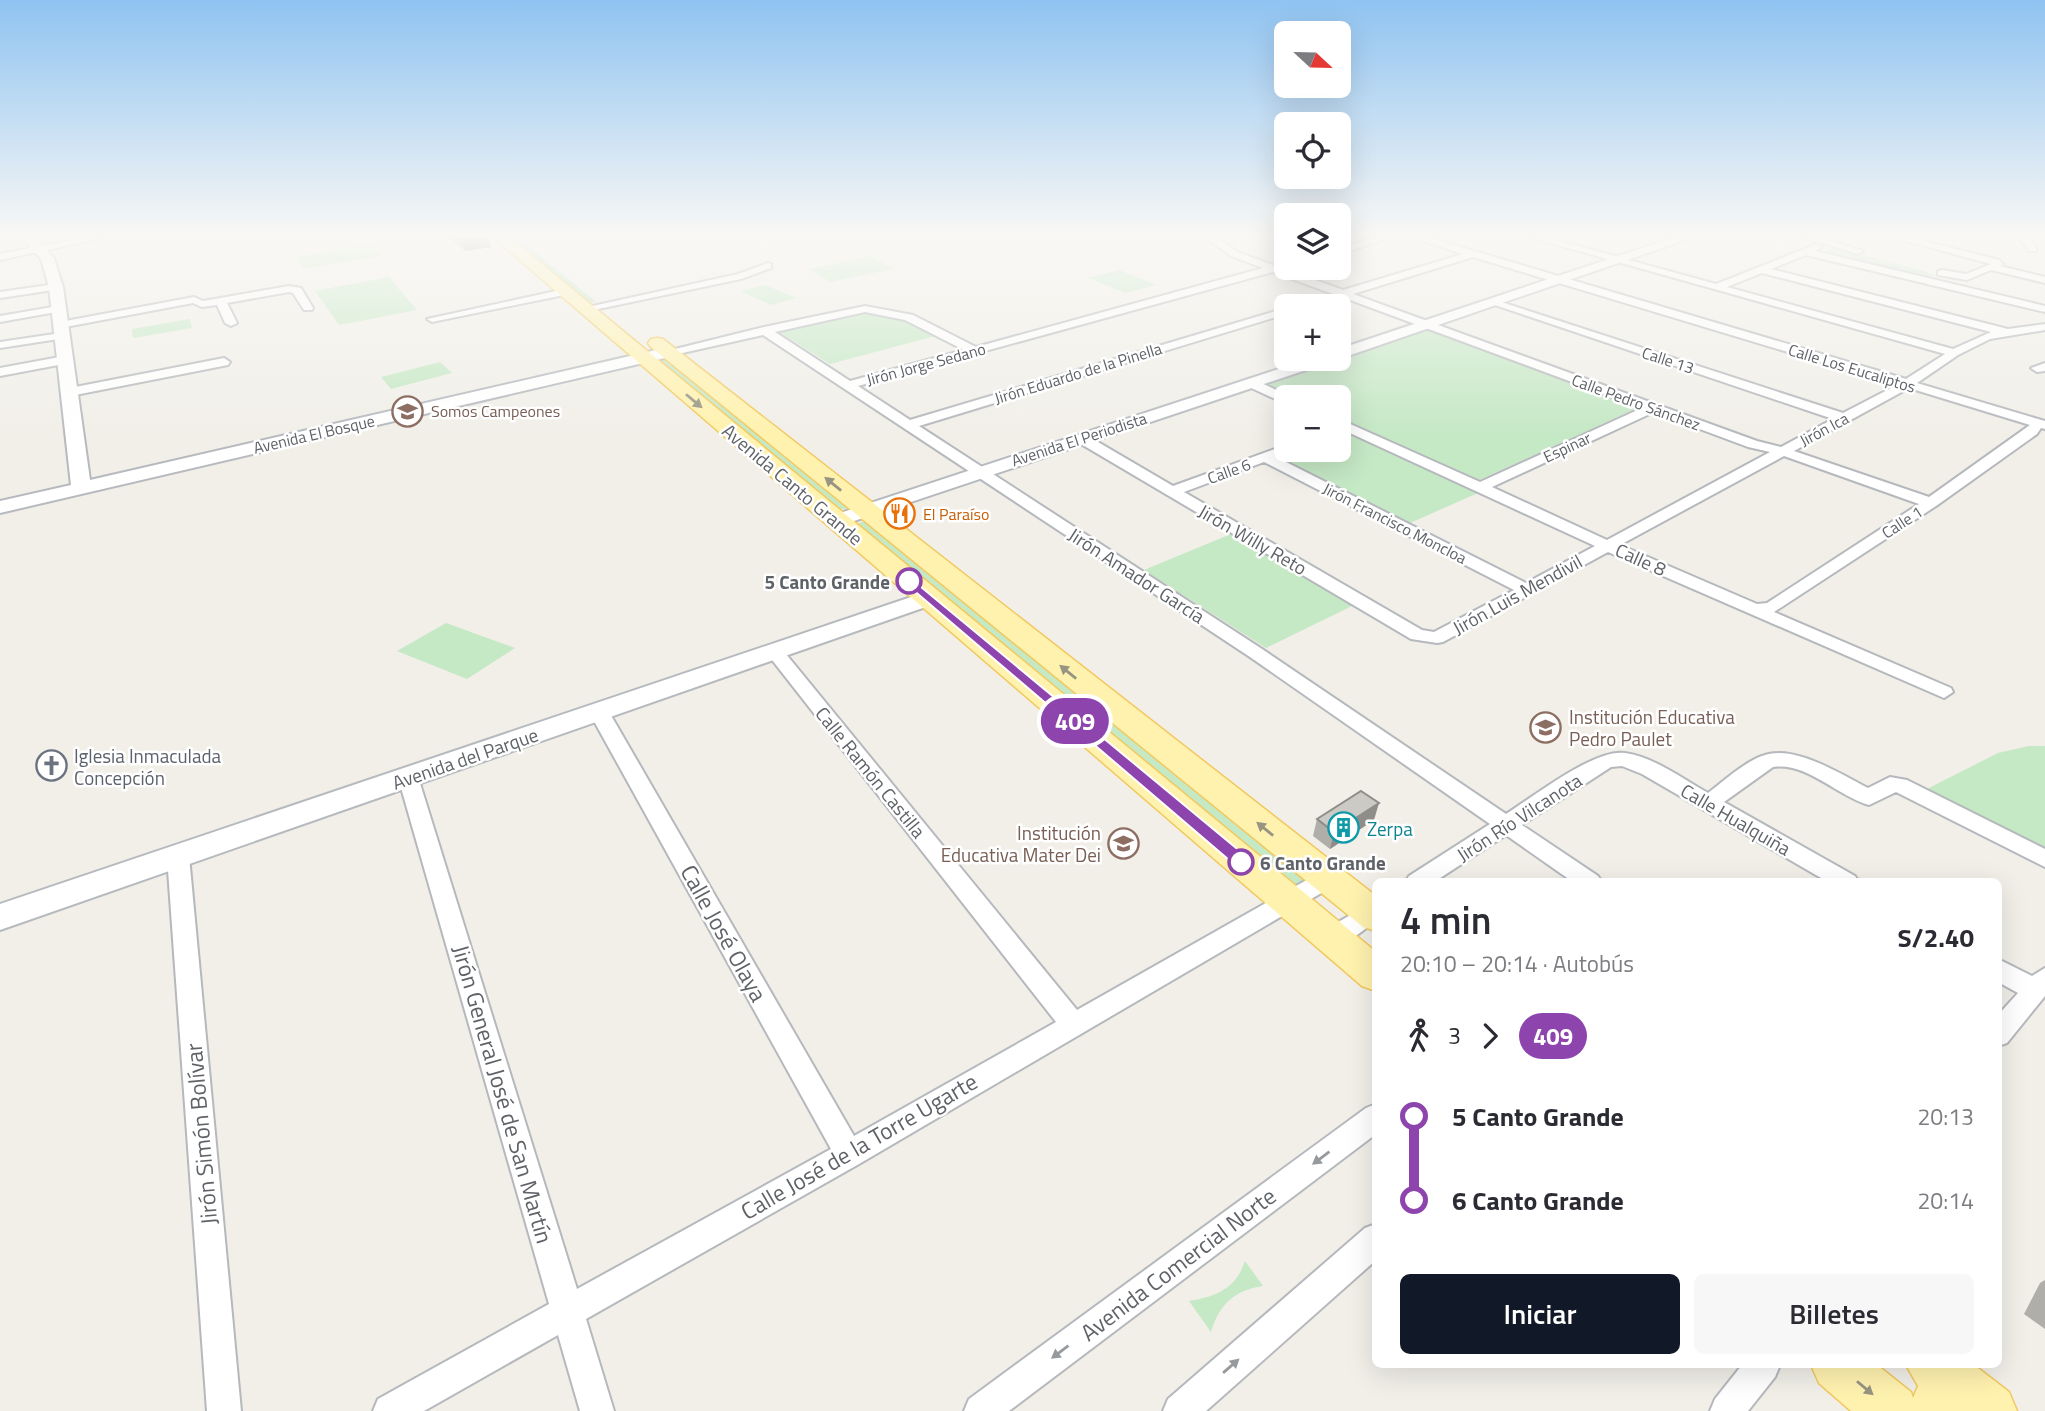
<!DOCTYPE html>
<html lang="es">
<meta charset="utf-8">
<style>
body{margin:0;font-family:"Titillium Web",sans-serif;background:#f7f7f7;color:#2b2b33;height:100vh;display:flex;flex-direction:column;font-size:26px;white-space:nowrap}
*{box-sizing:border-box;margin:0}
p{font-size:23px;color:#7c7c81}
.icon{flex:none;width:38px;height:38px;fill:none;stroke:currentColor;stroke-width:2;stroke-linecap:round;stroke-linejoin:round}
.map{position:relative;flex:1;overflow:hidden}
.panel{position:absolute;left:1372px;top:878px;width:630px;height:490px;display:flex;flex-direction:column;background:#fff;border-radius:10px;box-shadow:0 7px 28px #0002}
.panel>*{flex:none}
.badge{padding:0 14px;border-radius:23px;font-size:24px;line-height:46px}
.needle{width:46px;rotate:112deg}
.tools{position:absolute;left:1274px;top:21px;display:grid;gap:14px}
.tools a{display:grid;place-items:center;width:77px;height:77px;border-radius:10px;background:#fff;box-shadow:0 7px 28px #0002;font-size:35px}
.map>.badge{position:absolute;translate:-50% -50%;box-shadow:0 0 0 4px #fff}
.legs{display:flex;align-items:center;gap:10px;height:77px;padding:0 28px;font-size:23px}
.legs p{margin-inline-start:auto}
.head{display:flex;align-items:center;justify-content:space-between;height:119px;padding:0 28px}
h1{font-size:38px;font-weight:600;line-height:52px}
.primary-button{display:flex;gap:14px;margin-top:auto;padding:14px 28px}
.primary-button a{flex:1;height:80px;border-radius:10px;background:#111827;color:#fff;font-size:28px;font-weight:600;line-height:80px;text-align:center}
.primary-button a+a{background:#f7f7f7;color:#2b2b33}
ul{padding:0 28px;list-style:none}
li{display:flex;align-items:center;gap:24px;height:84px;font-size:26px}
li i{display:grid;place-items:center;width:10px;height:100%;margin:0 9px;background:currentColor}
li i::after{content:'';width:18px;height:18px;margin:-9px;border:5px solid;border-radius:50%;background:#fff}
li p{margin-inline-start:auto}
li:first-child i{background:linear-gradient(#0000 50%,currentColor 0)}
li:last-child i{background:linear-gradient(currentColor 50%,#0000 0)}
.map>svg:first-child{display:block}
</style>
<div class="map">
<svg width="2045" height="1411" viewBox="0 0 2045 1411">
<rect width="100%" height="100%" fill="#f1efe8"/>
<g fill="#c5e8c5">
<polygon points="506,237 518,237 596,302 589,303"/>
<polygon points="371,244 381,256 304,269 296,257"/>
<path d="M1833 247 1924 271 1936 276C1925 280 1838 258 1826 252Z"/>
<polygon points="871,256 893,269 830,282 809,269"/>
<polygon points="1119,270 1156,285 1125,293 1088,278"/>
<polygon points="389,277 417,310 339,325 315,291"/>
<polygon points="765,285 796,298 771,305 741,291"/>
<polygon points="866,312 903,316 939,335 830,364 776,330"/>
<polygon points="190,319 192,328 133,338 132,329"/>
<polygon points="1427,328 1642,406 1477,481 1339,418 1339,397 1293,397 1263,384"/>
<polygon points="652,356 666,356 853,507 837,510"/>
<polygon points="440,362 452,373 391,389 381,377"/>
<polygon points="1349,432 1478,493 1410,523 1278,458 1300,450 1339,450 1339,435"/>
<polygon points="865,521 1308,879 1296,886 857,524"/>
<polygon points="1231,534 1352,606 1266,648 1144,570"/>
<polygon points="446,623 515,648 467,679 397,651"/>
<polygon points="2029,746 2045,746 2045,853 1925,790 1998,753"/>
<path d="M1245 1261 1263 1286C1234 1290 1219 1305 1211 1332L1189 1301C1215 1297 1236 1289 1245 1261Z"/>
</g>
<g fill="none" stroke-linecap="round" stroke-linejoin="round">
<defs>
<g id="street">
<polygon points="87,237 106,237 0,260 0,254"/>
<polygon points="266,237 277,237 272,240"/>
<path d="M1205 237H1216L1237 252 1343 290 1463 254 1412 237H1427L1906 379 1945 354 1529 237H1545L1716 284 1817 244 1822 247 1815 251 2045 306V312L1806 255 1771 269 2008 329 2045 324V330L1990 339 1958 355 1917 383 2045 421V429L2041 428 2037 434 1936 506 1774 612 1951 688 1953 692 1944 698 1608 552 1443 642 1437 643 1411 639 1076 441V435H1086L1173 486 1286 445V450H1292L1276 457 1526 583 1595 546 1339 428V419L1480 482 1642 408 1342 297 1313 306H1298L1333 294 1273 272 858 386 910 420 1286 308V314L919 426 1262 649 1506 814C1533 797 1595 748 1625 753 1654 757 1683 779 1708 793 1724 781 1743 763 1762 756 1793 743 1840 774 1868 788L1890 777 1907 780 2045 849V867L1896 792 1869 805C1837 796 1807 762 1773 767L1724 802 1855 876 1859 882H1828L1642 774 1622 766 1611 767 1522 825 1598 876 1602 882H1573L1506 835 1434 882H1405L1409 876 1490 824 1250 657 763 335 669 356 663 352 764 327 865 306 913 315 976 347 1263 268 1231 256ZM1473 257 1897 385 1843 413 1495 300 1486 302 1833 419 1781 447 1757 441 1353 294ZM1762 273 1991 332 1953 349 1727 287ZM865 312 905 320 964 350 850 381 775 332ZM1909 388 2030 425 1929 497 1794 451ZM1654 412 1748 447 1770 452 1607 540 1492 487ZM1784 456 1919 504 1767 603 1757 604 1620 545ZM1264 462 1514 590 1434 632 1422 630 1184 492Z"/>
<polygon points="1377,237 1392,237 1339,254 1339,248"/>
<polygon points="1802,237 1818,237 1863,251 1858,254"/>
<polygon points="1892,237 1908,237 1999,260 2003,264 2000,266 2045,277 2045,283 1991,270 1967,280 1938,275 1938,271 1942,270 1966,274 1991,264"/>
<polygon points="2019,237 2029,237 2037,249 2035,251 2029,251"/>
<polygon points="768,263 771,264 771,268 741,279 584,312 579,309 738,274"/>
<polygon points="56,284 60,285 60,289 0,298 0,292"/>
<polygon points="289,286 301,288 313,308 312,310 304,310 293,293 289,292 227,303 237,323 231,326 225,323 217,305 202,307 193,303 60,328 54,325 60,322 194,297 203,301"/>
<polygon points="565,289 570,292 569,294 432,322 427,319"/>
<polygon points="58,306 63,309 62,311 0,322 0,316"/>
<polygon points="61,333 65,334 65,338 0,348 0,342"/>
<polygon points="65,356 69,357 69,363 0,376 0,368"/>
<polygon points="224,358 230,362 228,365 70,396 64,392 70,388"/>
<polygon points="2045,363 2045,371 2037,372 2031,368"/>
<polygon points="1251,379 1255,380 1291,397 1286,397 1286,403 1282,402 1247,386 1245,383"/>
<polygon points="775,647 781,648 1077,1010 1319,873 1327,870 1335,873 1338,879 1335,885 859,1164 586,1319 614,1411 580,1411 558,1335 424,1411 373,1411 378,1399 549,1304 398,777 401,772 415,772 418,777 577,1289 831,1149 589,712 592,708 606,708 609,712 854,1136 1056,1022 769,656 766,652 769,648"/>
<polygon points="178,848 186,850 189,856 241,1411 207,1411 167,856 170,850"/>
<path d="M1376 900V921C1361 931 1342 951 1323 945L1320 938 1323 931Z"/>
<polygon points="1998,959 2032,976 2045,968 2045,996 2007,1043 1998,1046 1998,1015 2018,993 1998,982"/>
<polygon points="1376,1104 1376,1134 1009,1411 964,1411 969,1399 1366,1108"/>
<polygon points="1376,1224 1376,1260 1206,1411 1163,1411 1168,1399 1365,1228"/>
<polygon points="1742,1365 1780,1365 1775,1377 1748,1411 1710,1411 1715,1399"/>
</g>
<g id="secondary">
<polygon points="21,237 34,237 54,258 63,287 90,480 669,347 677,352 669,357 0,513 0,501 71,485 49,287 41,259"/>
<polygon points="1675,237 1694,237 1339,359 1339,349"/>
<polygon points="1309,359 1332,359 1330,362 842,525 828,525 825,521 828,517"/>
<polygon points="929,591 937,593 941,598 937,603 0,930 0,904"/>
</g>
<g id="primary">
<polygon points="493,237 509,237 1376,952 1376,991 1362,986"/>
<polygon points="657,338 663,339 1376,896 1376,931 1363,927 651,347 648,343 651,339"/>
<polygon points="1811,1365 1877,1365 1911,1392 1913,1398 1918,1386 1906,1365 1974,1365 2009,1392 2017,1411 1851,1411 1819,1383"/>
</g>
</defs>
<use href="#street" stroke="#b5b8bc" stroke-width="4"/>
<use href="#secondary" stroke="#b6babf" stroke-width="4"/>
<use href="#primary" stroke="#f2c960" stroke-width="3"/>
<use href="#street" fill="#fff" fill-rule="evenodd"/>
<use href="#secondary" fill="#fff" fill-rule="evenodd"/>
<use href="#primary" fill="#fff2af" fill-rule="evenodd"/>
</g>
<g fill="#afaea9">
<polygon points="447,237 488,237 491,247 465,251"/>
<polygon points="1317,819 1374,820 1330,849 1313,836"/>
<polygon points="2045,1280 2045,1329 2024,1314 2040,1283"/>
</g>
<g fill="#8f8d8a">
<polygon points="460,237 488,237 491,247 465,251"/>
<polygon points="1379,803 1374,820 1330,849 1334,832"/>
</g>
<polygon fill="#cccac5" stroke="#8f8d8a" stroke-width="2" points="1361,791 1379,803 1334,832 1317,819"/>
<defs><path id="oneway-solid" d="M-6-.8H1V-3.2L6.5 0L1 3.2V.8H-6Z" transform="scale(1.75)"/></defs>
<g fill="#979581">
<use href="#oneway-solid" transform="translate(694 401) rotate(40)"/>
<use href="#oneway-solid" transform="translate(833 484) rotate(-141)"/>
<use href="#oneway-solid" transform="translate(1068 672) rotate(-141)"/>
<use href="#oneway-solid" transform="translate(1265 829) rotate(-141)"/>
<use href="#oneway-solid" transform="translate(1865 1388) rotate(40)"/>
</g>
<g fill="#979a9d">
<use href="#oneway-solid" transform="translate(1321 1158) rotate(143)"/>
<use href="#oneway-solid" transform="translate(1060 1352) rotate(143)"/>
<use href="#oneway-solid" transform="translate(1231 1366) rotate(-41)"/>
</g>
<linearGradient id="sky" x2="0" y2="1"><stop stop-color="#8fc3f1"/><stop offset="0.54" stop-color="#f9f8f5"/><stop offset="1" stop-color="#f9f8f5" stop-opacity="0"/></linearGradient>
<rect width="2045" height="435" fill="url(#sky)"/>
<polygon fill="#8e44ad" stroke="#fff" stroke-width="2" points="909,577 1247,857 1249,862 1247,866 1236,866 905,583 905,578"/>
<defs>
<symbol id="school-ring" viewBox="-11 -11 22 22"><circle r="9.5" fill="#fff" stroke="#8d6e63" stroke-width="1.5"/><path d="M0-5L7-2L0 1L-7-2ZM-4 1L0 2.5L4 1V4Q0 6-4 4Z" fill="#8d6e63"/></symbol>
<symbol id="restaurant-ring" viewBox="-11 -11 22 22"><circle r="9.5" fill="#fff" stroke="#e8710a" stroke-width="1.5"/><path d="M-5-6h1v4h1v-4h1v4h1v-4h1v5L-1.5 .5V6h-2V.5L-5-1ZM5-6V6H3V1.5H1.5Q1.5-4 5-6Z" fill="#e8710a"/></symbol>
<symbol id="church-ring" viewBox="-11 -11 22 22"><circle r="9.5" fill="#fff" stroke="#6b7280" stroke-width="1.5"/><path d="M-1.2-6h2.4v3.5h3.3v2.4h-3.3V6h-2.4V-.1h-3.3v-2.4h3.3Z" fill="#6b7280"/></symbol>
<symbol id="building-ring" viewBox="-11 -11 22 22"><circle r="9.5" fill="#fff" stroke="#0f9aa8" stroke-width="1.5"/><path d="M-4-6H4V6H1V3H-1V6H-4ZM-2.5-4.3h1.7v1.8h-1.7ZM.8-4.3h1.7v1.8H.8ZM-2.5-1h1.7V.8h-1.7ZM.8-1h1.7V.8H.8Z" fill="#0f9aa8"/></symbol>
</defs>
<g fill-rule="evenodd">
<use href="#school-ring" x="390" y="394" width="35" height="35"/>
<use href="#restaurant-ring" x="882" y="496" width="35" height="35"/>
<use href="#school-ring" x="1528" y="710" width="35" height="35"/>
<use href="#church-ring" x="34" y="748" width="35" height="35"/>
<use href="#building-ring" x="1326" y="810" width="35" height="35"/>
<use href="#school-ring" x="1106" y="826" width="35" height="35"/>
</g>
<g fill="#fff" stroke="#8e44ad" stroke-width="3.5">
<circle cx="909" cy="581" r="12"/>
<circle cx="1241" cy="862" r="12"/>
</g>
<g text-anchor="middle" dominant-baseline="central" stroke-width="5" stroke-linejoin="round" paint-order="stroke">
<g font-size="16" fill="#5f6368" stroke="#fff">
<text transform="translate(1668 360) rotate(18)">Calle 13</text>
<text transform="translate(926 364) rotate(-15)">Jirón Jorge Sedano</text>
<text transform="translate(1852 368) rotate(17)">Calle Los Eucaliptos</text>
<text transform="translate(1078 373) rotate(-17)">Jirón Eduardo de la Pinella</text>
<text transform="translate(1636 402) rotate(20)">Calle Pedro Sánchez</text>
<text transform="translate(1824 429) rotate(-28)">Jirón Ica</text>
<text transform="translate(314 434) rotate(-13)">Avenida El Bosque</text>
<text transform="translate(1079 439) rotate(-18)">Avenida El Periodista</text>
<text transform="translate(1567 447) rotate(-25)">Espinar</text>
<text transform="translate(1229 471) rotate(-20)">Calle 6</text>
<text transform="translate(1902 522) rotate(-33)">Calle 1</text>
<text transform="translate(1395 523) rotate(27)">Jirón Francisco Moncloa</text>
</g>
<g font-size="16" fill="#785e54" stroke="#fff" text-anchor="start">
<text x="431" y="411">Somos Campeones</text>
</g>
<g font-size="16" fill="#c56008" stroke="#fff" text-anchor="start">
<text x="923" y="514">El Paraíso</text>
</g>
<g font-size="19" fill="#5f6368" stroke="#fff">
<text transform="translate(793 484) rotate(40)">Avenida Canto Grande</text>
<text transform="translate(1253 539) rotate(30)">Jirón Willy Reto</text>
<text transform="translate(1641 559) rotate(24)">Calle 8</text>
<text transform="translate(1137 575) rotate(33)">Jirón Amador García</text>
<text transform="translate(1517 594) rotate(-29)">Jirón Luis Mendivil</text>
<text transform="translate(465 758) rotate(-19)">Avenida del Parque</text>
<text transform="translate(871 772) rotate(51)">Calle Ramón Castilla</text>
<text transform="translate(1519 817) rotate(-33)">Jirón Río Vilcanota</text>
<text transform="translate(1736 819) rotate(30)">Calle Hualquiña</text>
</g>
<g font-size="19" font-weight="bold" fill="#5f6368" stroke="#fff" text-anchor="end">
<text x="890" y="581">5 Canto Grande</text>
<text x="1260" y="862" text-anchor="start">6 Canto Grande</text>
</g>
<g font-size="19" fill="#785e54" stroke="#fff" text-anchor="start">
<text x="1569" y="716">Institución Educativa<tspan x="1569" dy="22">Pedro Paulet</tspan></text>
<text x="1101" y="832" text-anchor="end">Institución<tspan x="1101" dy="22">Educativa Mater Dei</tspan></text>
</g>
<g font-size="19" fill="#5b616d" stroke="#fff" text-anchor="start">
<text x="74" y="755">Iglesia Inmaculada<tspan x="74" dy="22">Concepción</tspan></text>
</g>
<g font-size="19" fill="#0d838f" stroke="#fff" text-anchor="start">
<text x="1367" y="828">Zerpa</text>
</g>
<g font-size="23" fill="#5f6368" stroke="#fff">
<text transform="translate(724 933) rotate(61)">Calle José Olaya</text>
<text transform="translate(503 1094) rotate(74)">Jirón General José de San Martín</text>
<text transform="translate(201 1134) rotate(-95)">Jirón Simón Bolívar</text>
<text transform="translate(859 1146) rotate(-30)">Calle José de la Torre Ugarte</text>
<text transform="translate(1178 1264) rotate(-37)">Avenida Comercial Norte</text>
</g>
</g>
</svg>
<div class="tools">
<a><svg class="needle" viewBox="-14 -14 28 28"><path d="M0-13l5 13h-10z" fill="#e53935"/><path d="M0 13l5-13h-10z" fill="#7c7c81"/></svg></a>
<a><svg class="icon" aria-label="locate" viewBox="0 0 24 24"><circle cx="12" cy="12" r="6"/><path d="M12 2v4M12 18v4M2 12h4M18 12h4"/></svg></a>
<a><svg class="icon" aria-label="layers" viewBox="0 0 24 24"><path d="M12 4l9 5-9 5-9-5zM3 14l9 5 9-5"/></svg></a>
<a>+</a>
<a>−</a>
</div>
<b class="badge" style="left:1075px;top:721px;background:#8e44ad;color:#fff">409</b>
<section class="panel">
<div class="head"><div><h1>4 min</h1><p>20:10 – 20:14 · Autobús</p></div><b>S/2.40</b></div>
<div class="legs"><svg class="icon" aria-label="walk" viewBox="0 0 24 24"><circle cx="13" cy="4" r="2"/><path d="M13 8l-2 6 4 7M11 14l-3 7M7 12l3-4h3l4 4"/></svg>3<svg class="icon" aria-label="forward" viewBox="0 0 24 24"><path d="M9 5l7 7-7 7"/></svg><b class="badge" style="background:#8e44ad;color:#fff">409</b></div>
<ul>
<li><i style="color:#8e44ad"></i><b>5 Canto Grande</b><p>20:13</p></li>
<li><i style="color:#8e44ad"></i><b>6 Canto Grande</b><p>20:14</p></li>
</ul>
<div class="primary-button"><a>Iniciar</a><a>Billetes</a></div>
</section>
</div>
